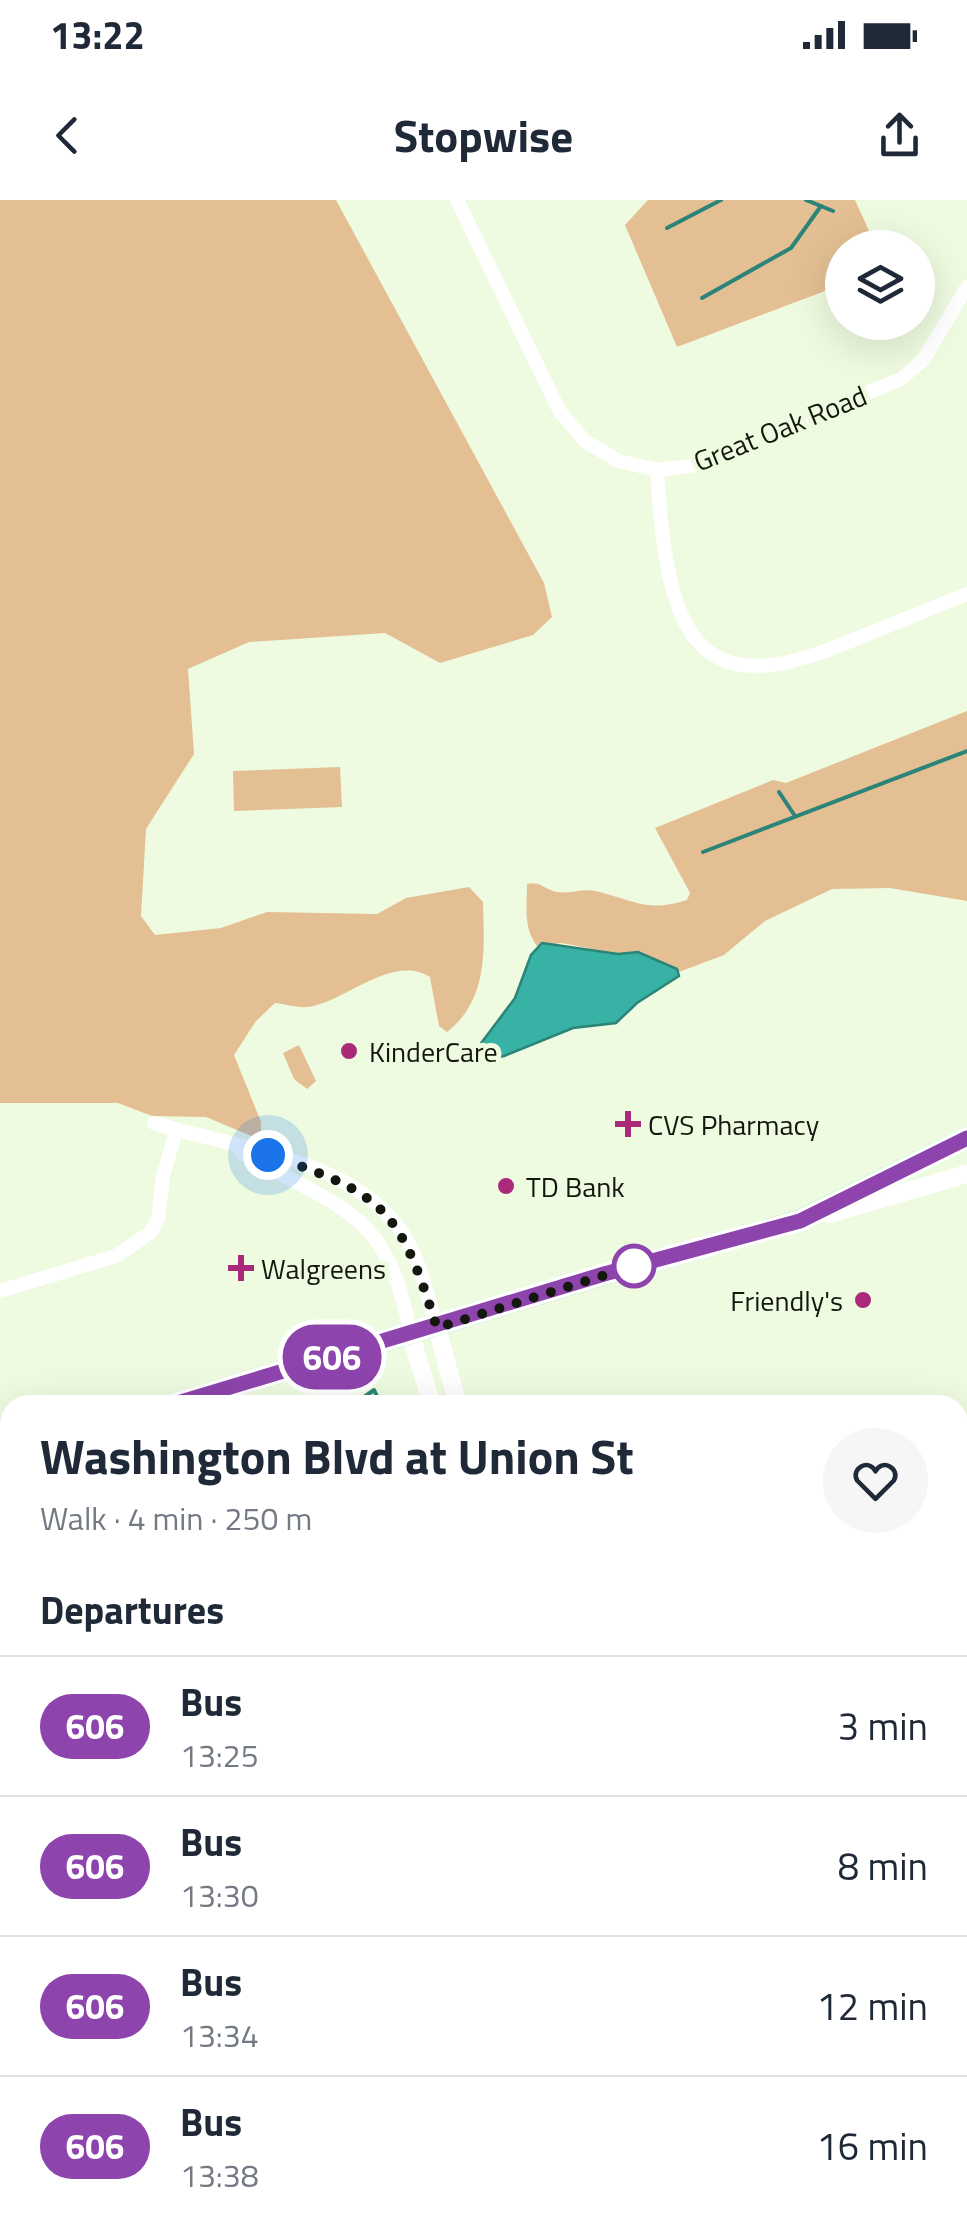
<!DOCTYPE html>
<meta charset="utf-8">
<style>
body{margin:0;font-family:"Titillium Web",sans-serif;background:#f6f6f7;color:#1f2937;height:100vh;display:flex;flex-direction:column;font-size:38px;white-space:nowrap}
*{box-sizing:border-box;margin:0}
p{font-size:32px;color:#747a83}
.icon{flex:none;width:55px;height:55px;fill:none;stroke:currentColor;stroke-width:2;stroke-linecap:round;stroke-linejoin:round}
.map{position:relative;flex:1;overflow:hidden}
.side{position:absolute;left:0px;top:1195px;width:968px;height:840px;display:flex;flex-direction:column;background:#fff;border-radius:30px 30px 0 0;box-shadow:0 10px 40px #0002}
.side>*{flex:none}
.badge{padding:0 20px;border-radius:32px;font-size:35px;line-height:65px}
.controls{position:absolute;left:825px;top:30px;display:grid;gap:20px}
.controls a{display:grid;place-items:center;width:110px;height:110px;border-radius:50%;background:#fff;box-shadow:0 10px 40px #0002;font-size:50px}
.you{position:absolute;width:50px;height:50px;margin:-25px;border:8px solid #fff;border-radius:50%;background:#1a73e8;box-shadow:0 0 0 15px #1a73e833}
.map>.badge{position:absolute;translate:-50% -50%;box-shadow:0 0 0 5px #fff}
h2{padding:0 40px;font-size:38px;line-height:90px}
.round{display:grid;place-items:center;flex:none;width:105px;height:105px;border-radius:52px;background:#f6f6f7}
.headline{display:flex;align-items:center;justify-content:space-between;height:170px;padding:0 40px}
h1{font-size:48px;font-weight:700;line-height:75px}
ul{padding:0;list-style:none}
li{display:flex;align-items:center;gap:30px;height:140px;padding:0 40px;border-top:2px solid #e0e1e3}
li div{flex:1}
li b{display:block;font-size:38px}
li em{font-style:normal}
li .badge{min-width:110px;font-weight:700;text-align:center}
.status{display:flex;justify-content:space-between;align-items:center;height:70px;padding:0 50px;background:#fff;direction:ltr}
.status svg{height:28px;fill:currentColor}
header{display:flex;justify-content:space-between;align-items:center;height:130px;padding:0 40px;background:#fff;font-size:45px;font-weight:700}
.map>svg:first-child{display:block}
</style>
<div class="status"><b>13:22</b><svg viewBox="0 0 49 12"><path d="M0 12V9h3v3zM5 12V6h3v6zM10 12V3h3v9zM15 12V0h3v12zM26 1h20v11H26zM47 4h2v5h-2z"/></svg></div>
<header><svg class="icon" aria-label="back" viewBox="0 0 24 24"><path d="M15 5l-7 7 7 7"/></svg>Stopwise<svg class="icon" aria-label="share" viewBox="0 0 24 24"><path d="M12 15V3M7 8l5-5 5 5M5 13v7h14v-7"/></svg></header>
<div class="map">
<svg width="967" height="2035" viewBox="0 0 967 2035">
<rect width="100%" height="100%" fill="#eefbe0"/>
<g fill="#e4bf93">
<path d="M0 0H336L544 383 552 417 533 435 440 463 385 433 249 442 188 469 194 554 146 629 141 716 155 735 221 728 267 712 377 714 406 698 469 687 483 702C484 749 489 799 447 832L439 826 430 777C392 753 345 802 308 807 298 808 285 804 275 803L256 821 234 855 261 922V940L206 917 152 916 118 903H0Z"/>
<polygon points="648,0 855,0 870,33 862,47 842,48 841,85 677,147 625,25"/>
<path d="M967 511V701L890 688 832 689 765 721 724 755 679 772 638 752 618 754 562 743 537 746C523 727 527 708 527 684 540 681 544 689 556 692 569 694 583 688 596 691 633 700 647 713 687 700L690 693 655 628 773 580 786 583Z"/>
<polygon points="340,567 342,607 234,611 233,571"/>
<polygon points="299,845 316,881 307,889 294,879 283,853"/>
<polygon points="96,2025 455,2025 453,2035 100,2035 93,2032"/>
</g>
<g fill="#37b2a5" stroke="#2c8478" stroke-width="2.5">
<polygon points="542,743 618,754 638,752 677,769 679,776 637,803 616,823 573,828 504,856 473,863 473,854 515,798 531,755"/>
<polygon points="177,2025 401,2025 391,2035 172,2035"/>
</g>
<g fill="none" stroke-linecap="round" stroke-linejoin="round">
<g stroke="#2c8478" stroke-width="4">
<polyline points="806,0 833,11"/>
<polyline points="667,28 721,0"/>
<polyline points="702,98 791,48 821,6"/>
<polyline points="779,592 795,616"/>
<polyline points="703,652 967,551"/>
<polyline points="353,1205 374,1190 381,1205"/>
</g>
<g stroke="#fff" stroke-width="14">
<polyline points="457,0 560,212 585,241 618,261 657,270 692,266 901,179 923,160 967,87"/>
<path d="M657 270C660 313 663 365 678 406 712 501 802 461 868 434 901 421 934 407 967 394"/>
<path d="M154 923C236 949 359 958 407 1040 422 1066 428 1099 437 1128"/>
<path d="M242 953C344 1011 388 1010 411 1136"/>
<polyline points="0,1091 116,1056 151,1032 158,1019 163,977 176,930"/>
<polyline points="0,1522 10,1525"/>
<polyline points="0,1605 10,1602"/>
<polyline points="958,1730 967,1722"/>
<polyline points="0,1772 10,1769"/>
<polyline points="958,1893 967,1912"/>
<polyline points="0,1939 10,1936"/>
<polyline points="958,1980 967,1999"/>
<polyline points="79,2035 84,2025"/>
<polyline points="546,2035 549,2025"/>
</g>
<g stroke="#fff" stroke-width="18">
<polyline points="829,1014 967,974"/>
<polyline points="437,1128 458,1205"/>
<polyline points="411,1136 432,1205"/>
<polyline points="958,1632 967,1637"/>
</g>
<g stroke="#afdbc0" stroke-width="22">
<polyline points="171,1205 605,1074 799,1021 967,938"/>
<polyline points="0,1252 10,1250"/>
</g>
</g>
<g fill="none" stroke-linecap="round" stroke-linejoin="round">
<defs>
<polyline id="line" points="171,1205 604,1074 800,1021 967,938"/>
</defs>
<use href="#line" stroke="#fff" stroke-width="22"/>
<use href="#line" stroke="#8e44ad" stroke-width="15"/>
<path stroke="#13170e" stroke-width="10" stroke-dasharray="0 18" d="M268 955C387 994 400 1011 437 1128L634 1066"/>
</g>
<g fill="#aa2a79" stroke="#eefbe0" stroke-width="4">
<circle cx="349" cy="851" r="10"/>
<path d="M623 909h10v10h10v10h-10v10h-10v-10h-10v-10h10z"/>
<circle cx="506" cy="986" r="10"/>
<path d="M236 1053h10v10h10v10h-10v10h-10v-10h-10v-10h10z"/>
<circle cx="863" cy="1100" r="10"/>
</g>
<circle fill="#fff" stroke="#8e44ad" stroke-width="5" cx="634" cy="1066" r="20"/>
<g text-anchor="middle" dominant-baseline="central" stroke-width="10" stroke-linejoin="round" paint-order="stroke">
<g font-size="28" fill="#13170e" stroke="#eefbe0">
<text transform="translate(780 228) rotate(-22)">Great Oak Road</text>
</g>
<g font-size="28" fill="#13170e" stroke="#eefbe0" text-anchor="start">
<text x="369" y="851">KinderCare</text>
<text x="648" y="924">CVS Pharmacy</text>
<text x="526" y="986">TD Bank</text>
<text x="261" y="1068">Walgreens</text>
<text x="843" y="1100" text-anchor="end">Friendly's</text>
</g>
</g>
</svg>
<div class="controls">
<a><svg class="icon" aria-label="layers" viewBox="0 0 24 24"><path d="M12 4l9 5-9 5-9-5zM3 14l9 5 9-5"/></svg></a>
</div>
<div class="you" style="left:268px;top:955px"></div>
<b class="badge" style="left:332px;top:1157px;background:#8e44ad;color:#fff">606</b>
<section class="side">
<div class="headline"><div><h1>Washington Blvd at Union St</h1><p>Walk · 4 min · 250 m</p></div><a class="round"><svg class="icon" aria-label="heart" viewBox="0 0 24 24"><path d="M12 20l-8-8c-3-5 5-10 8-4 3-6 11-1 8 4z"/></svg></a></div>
<h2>Departures</h2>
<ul>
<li><span class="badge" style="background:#8e44ad;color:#fff">606</span><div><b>Bus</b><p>13:25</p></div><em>3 min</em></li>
<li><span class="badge" style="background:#8e44ad;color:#fff">606</span><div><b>Bus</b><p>13:30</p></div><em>8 min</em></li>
<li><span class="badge" style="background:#8e44ad;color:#fff">606</span><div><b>Bus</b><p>13:34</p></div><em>12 min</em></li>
<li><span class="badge" style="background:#8e44ad;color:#fff">606</span><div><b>Bus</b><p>13:38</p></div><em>16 min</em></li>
</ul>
</section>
</div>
